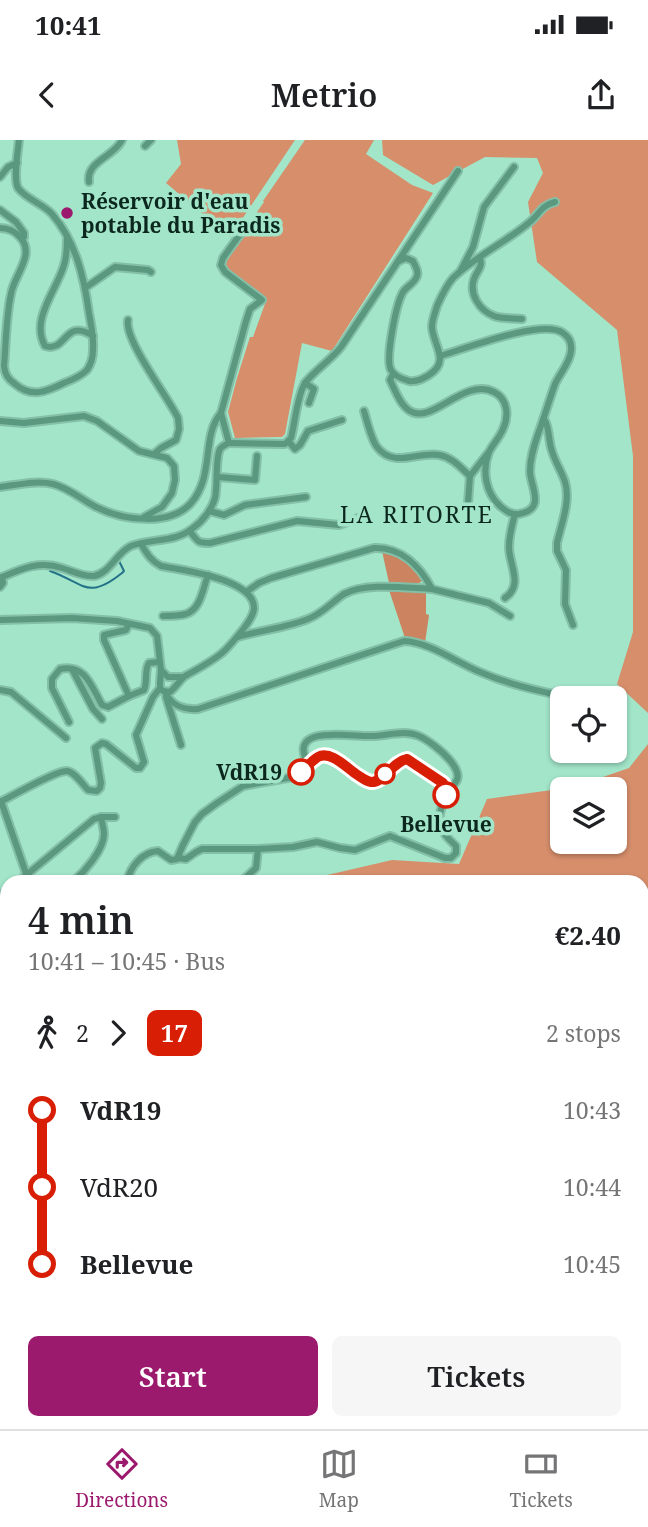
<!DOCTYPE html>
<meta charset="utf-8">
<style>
body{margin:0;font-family:"Noto Serif",serif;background:#f6f6f6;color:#202124;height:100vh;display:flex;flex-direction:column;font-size:26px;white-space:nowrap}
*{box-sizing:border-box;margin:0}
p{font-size:23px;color:#757577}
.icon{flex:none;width:38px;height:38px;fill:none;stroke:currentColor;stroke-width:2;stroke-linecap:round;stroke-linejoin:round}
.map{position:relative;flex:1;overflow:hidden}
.drawer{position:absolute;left:0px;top:735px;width:649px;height:555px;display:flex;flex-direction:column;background:#fff;border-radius:21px 21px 0 0;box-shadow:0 2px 5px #0004}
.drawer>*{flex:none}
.badge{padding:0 14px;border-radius:10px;font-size:24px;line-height:46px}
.buttons{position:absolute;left:550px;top:546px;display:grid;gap:14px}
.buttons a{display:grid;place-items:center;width:77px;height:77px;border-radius:10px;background:#fff;box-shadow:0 2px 5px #0004;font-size:35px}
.map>.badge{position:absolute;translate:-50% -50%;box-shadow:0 0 0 4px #fff}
.legs{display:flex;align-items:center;gap:10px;height:77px;padding:0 28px;font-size:23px}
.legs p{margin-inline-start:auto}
.summary{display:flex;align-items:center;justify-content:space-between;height:119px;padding:0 28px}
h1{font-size:38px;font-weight:600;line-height:52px}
.button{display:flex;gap:14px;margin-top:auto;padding:14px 28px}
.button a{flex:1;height:80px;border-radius:10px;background:#9b1a6e;color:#fff;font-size:28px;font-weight:600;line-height:80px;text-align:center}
.button a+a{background:#f6f6f6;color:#202124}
ul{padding:0 28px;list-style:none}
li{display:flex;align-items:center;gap:24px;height:77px;font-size:26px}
li i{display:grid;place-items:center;width:10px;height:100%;margin:0 9px;background:currentColor}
li i::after{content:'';width:18px;height:18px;margin:-9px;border:5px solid;border-radius:50%;background:#fff}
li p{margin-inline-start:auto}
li:first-child i{background:linear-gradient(#0000 50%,currentColor 0)}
li:last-child i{background:linear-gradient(currentColor 50%,#0000 0)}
.status{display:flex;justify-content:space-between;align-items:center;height:49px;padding:0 35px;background:#fff;direction:ltr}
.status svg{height:19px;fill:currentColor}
header{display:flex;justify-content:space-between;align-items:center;height:91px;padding:0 28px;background:#fff;font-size:32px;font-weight:600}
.dock{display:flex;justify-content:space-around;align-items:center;height:98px;border-top:2px solid #e0e0e0;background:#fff;font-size:19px;color:#757577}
.dock a{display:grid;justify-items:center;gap:4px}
.dock .selected{color:#9b1a6e}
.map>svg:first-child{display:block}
</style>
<div class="status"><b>10:41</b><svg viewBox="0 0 49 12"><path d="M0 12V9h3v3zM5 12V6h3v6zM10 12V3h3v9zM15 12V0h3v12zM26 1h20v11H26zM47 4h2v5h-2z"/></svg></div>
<header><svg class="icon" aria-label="back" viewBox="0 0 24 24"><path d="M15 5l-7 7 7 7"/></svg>Metrio<svg class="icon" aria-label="share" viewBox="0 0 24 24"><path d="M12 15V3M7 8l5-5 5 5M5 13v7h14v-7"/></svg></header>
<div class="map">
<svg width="648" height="1289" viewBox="0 0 648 1289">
<rect width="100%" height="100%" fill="#a2e5c9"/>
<g fill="#d68e6b" fill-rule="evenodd">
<polygon points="177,0 295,0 230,97 166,43 181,24"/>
<polygon points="305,0 374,0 366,14 412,45 433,53 332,211 302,203 285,294 282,297 235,298 228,272 237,238 250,197 253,197 266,161 226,131 223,125 225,119 264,62 263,61"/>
<polygon points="382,0 648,0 648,573 617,544 633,492 633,316 617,190 537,122 528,62 543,33 537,18 485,17 433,45 383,15"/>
<path d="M648 604V849L642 851V742H297L392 720 459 724 487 659 574 647 629 628ZM562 649H614V702H562Z"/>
</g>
<g fill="#cc835f">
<path d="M382 411C402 416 412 422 422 441L419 443H389Z"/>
<polygon points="389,450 426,451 426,474 429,475 425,503 412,499 405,498"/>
</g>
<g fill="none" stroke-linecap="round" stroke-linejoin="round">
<g stroke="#247288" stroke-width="2">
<path d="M50 431C84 443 87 461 122 433L124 431 119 421"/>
<polyline points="0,1232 7,1235"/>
</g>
<defs>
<g id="minor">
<polyline points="145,6 151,0"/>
<polyline points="0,37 8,27 17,23"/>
<path d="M89 42C86 21 114 17 122 0"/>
<polyline points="0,70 16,82 24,93 24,97 21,98"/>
<path d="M0 88C8 88 14 90 20 97 36 115 14 135 11 154 6 177 6 203 4 226 5 235 8 239 15 244 31 258 46 252 64 243 72 240 81 236 87 230 91 224 93 217 93 210 94 197 91 185 89 173 84 137 76 102 52 74 43 64 26 59 18 48 13 38 18 11 19 0"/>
<path d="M67 97C67 107 67 116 64 125 57 150 30 179 45 206 67 213 64 177 93 196"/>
<path d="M480 118C483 128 477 130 474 139 469 154 479 170 494 176 502 179 513 178 522 179"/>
<path d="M399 121 406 118 413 121C415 126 419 130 417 136 415 143 407 146 403 152 396 164 385 219 391 230 394 236 402 239 409 241 417 242 422 239 429 235 451 221 433 205 432 187 432 180 435 173 437 166 441 157 446 146 453 138 474 117 508 101 531 81 540 73 542 65 555 62"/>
<polyline points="461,130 473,107 484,67 514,27"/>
<polyline points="85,148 115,127 148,130 151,132"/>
<path d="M128 180C124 200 168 257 178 278L179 289 176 300 161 308 154 314"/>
<path d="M393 234 390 240C395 250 400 265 410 271 432 285 464 237 494 252 508 259 509 276 503 289 500 297 493 304 489 312 482 330 485 352 500 366 506 371 511 375 519 374 547 369 530 346 530 331 530 318 534 306 538 294 544 278 549 261 555 244 560 233 570 223 571 211 572 203 569 197 563 193 544 178 464 209 440 216"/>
<polyline points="305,243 314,249 309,263"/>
<path d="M364 271C367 281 371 299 377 307 394 329 418 311 439 315 452 317 461 328 470 336"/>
<path d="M544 279C550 288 548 300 552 311 555 322 562 332 565 342 571 361 561 385 557 403V411L566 430 565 464 573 485"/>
<polyline points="0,281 24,283 84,276 97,281 139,311 167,318 174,326 175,340 172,353 162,367 144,377 144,378"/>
<polyline points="289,302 295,309 300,305 308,291 342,280"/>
<path d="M229 303 285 304 291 298C295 283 297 256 305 243 313 232 332 219 341 207L458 31"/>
<polyline points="229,303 221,273 246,181 250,169 262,160 225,132 221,125 223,118 241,93"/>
<polyline points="218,337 255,340 257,316"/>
<path d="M0 347C17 345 37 340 53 344 69 348 82 360 96 367 122 380 170 387 191 363 215 336 201 296 221 273"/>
<polyline points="468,363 470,336 488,313"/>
<polyline points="209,371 224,375 245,365 306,357"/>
<path d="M189 391C199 400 194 403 210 403L297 381 339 385 361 377"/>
<path d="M141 404C147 414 151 421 161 426 182 430 256 439 254 469 253 476 248 483 244 488 237 497 230 506 222 513 211 522 198 529 185 536 179 541 176 547 170 552L163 551 160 548V543"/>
<path d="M0 438C21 429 39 420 62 428 72 431 83 437 94 436 110 433 117 412 131 406 152 398 175 403 193 388 203 381 212 369 215 358 218 345 215 318 220 309 223 305 225 305 229 303"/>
<polyline points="0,447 3,443 2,437"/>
<path d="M246 452 259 443 271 438 374 408C401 407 420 426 432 449L489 463 510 476"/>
<path d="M505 458C524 445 509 425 509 407 509 396 512 385 515 374"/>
<path d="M163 476C170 476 179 476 186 474 201 469 203 448 208 435"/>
<polyline points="0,480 72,478 117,481 150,488 157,496 161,530 160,543"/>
<path d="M129 484 126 490 104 495V500L129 556 144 550C148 541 144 530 149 523L159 522"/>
<path d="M238 497C261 490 286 488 308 479 322 474 332 462 344 454 366 442 407 448 432 449"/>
<polyline points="72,529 93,569 102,579"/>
<polyline points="161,530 168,537 182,537"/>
<polyline points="0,550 11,552 66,598"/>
<path d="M165 552C172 566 183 570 198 569L404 501C429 502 456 522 480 532 510 545 540 551 571 558"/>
<polyline points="166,557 181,605"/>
<polyline points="614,566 615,566"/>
<path d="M69 582 52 548V539L60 529C86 524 91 546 102 565L108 567 129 556"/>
<path d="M309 625C284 583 352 597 371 596 387 596 404 589 419 596 433 602 479 638 446 648"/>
<polyline points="1,661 29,742"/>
<path d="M0 662C12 656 57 630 67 631 75 632 83 645 88 650L97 651 100 648 101 643 95 608 102 603 106 604 136 628H140L144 622 136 595 153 557 160 548"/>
<polyline points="178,718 186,719 196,712 202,709 258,709"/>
<polyline points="18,742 94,679 102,677 115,677"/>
<path d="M73 742C84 732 104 710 104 694 104 689 102 683 101 677"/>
<path d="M127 742C130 727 142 712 158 711L171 720 177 719 183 705 195 682 202 674 217 663 243 646 293 637 321 616 331 617 365 640C385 645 390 621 409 619L440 641 446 648"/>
<path d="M241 742 256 728 258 709 293 707 317 702 340 708 355 710 390 696 445 718H451L456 713V706C452 702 447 698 444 693 433 679 445 664 446 648"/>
<polyline points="0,756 7,750"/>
<polyline points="0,813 7,810"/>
<polyline points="0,1005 7,1031"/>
<polyline points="0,1162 7,1126 7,1035"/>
<polyline points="642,1256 648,1254"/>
<polyline points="498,1283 499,1289"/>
<polyline points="24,1289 25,1283"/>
<polyline points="458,1289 473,1283"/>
</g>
<g id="secondary">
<polyline points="0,818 7,837"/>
<polyline points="0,1228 7,1231"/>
<polyline points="350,1283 362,1289"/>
<polyline points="360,1283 372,1284"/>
<polyline points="383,1283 388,1289"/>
</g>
</defs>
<use href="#minor" stroke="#84bfa7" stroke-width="10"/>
<use href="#secondary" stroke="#84bfa7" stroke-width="11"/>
<use href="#minor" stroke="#5b9880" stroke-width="6"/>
<use href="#secondary" stroke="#26765a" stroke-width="8"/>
</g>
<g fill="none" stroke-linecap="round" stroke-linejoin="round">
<defs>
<path id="line-1" d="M301 632C306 628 311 621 318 617 330 610 346 627 356 634 361 637 365 641 371 642 384 643 392 622 407 619L443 643 446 648V655"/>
</defs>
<use href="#line-1" stroke="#fff" stroke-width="16"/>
<use href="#line-1" stroke="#d81e04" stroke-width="10"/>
</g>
<circle fill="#9b1a6e" stroke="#a2e5c9" stroke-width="2.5" cx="67" cy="73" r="7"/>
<g fill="#fff" stroke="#d81e04" stroke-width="3.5">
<circle cx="301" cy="632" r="12"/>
<circle cx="385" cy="634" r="9"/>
<circle cx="446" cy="655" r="12"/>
</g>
<g text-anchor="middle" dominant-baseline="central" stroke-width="7" stroke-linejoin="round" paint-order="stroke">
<g font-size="21" font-weight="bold" fill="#0c281e" stroke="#a2e5c9" text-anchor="start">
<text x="81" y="61">Réservoir d'eau<tspan x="81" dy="24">potable du Paradis</tspan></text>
</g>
<g font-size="21" font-weight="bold" fill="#0c281e" stroke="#a2e5c9" text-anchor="end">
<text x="282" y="632">VdR19</text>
<text x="446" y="684" text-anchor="middle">Bellevue</text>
</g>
<g font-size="23" letter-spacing="2" fill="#0c281e" stroke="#a2e5c9">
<text x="417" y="374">LA RITORTE</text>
</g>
</g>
</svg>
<div class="buttons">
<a><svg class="icon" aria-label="locate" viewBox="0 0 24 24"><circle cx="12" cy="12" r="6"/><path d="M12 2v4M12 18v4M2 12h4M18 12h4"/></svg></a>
<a><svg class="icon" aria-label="layers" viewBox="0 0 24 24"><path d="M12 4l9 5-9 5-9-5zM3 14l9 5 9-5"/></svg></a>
</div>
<section class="drawer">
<div class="summary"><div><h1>4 min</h1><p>10:41 – 10:45 · Bus</p></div><b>€2.40</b></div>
<div class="legs"><svg class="icon" aria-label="walk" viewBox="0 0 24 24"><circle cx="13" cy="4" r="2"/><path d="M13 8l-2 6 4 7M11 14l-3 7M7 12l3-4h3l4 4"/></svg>2<svg class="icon" aria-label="forward" viewBox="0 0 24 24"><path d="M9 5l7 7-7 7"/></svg><b class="badge" style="background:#d81e04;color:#fff">17</b><p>2 stops</p></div>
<ul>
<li><i style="color:#d81e04"></i><b>VdR19</b><p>10:43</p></li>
<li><i style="color:#d81e04"></i><span>VdR20</span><p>10:44</p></li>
<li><i style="color:#d81e04"></i><b>Bellevue</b><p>10:45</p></li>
</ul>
<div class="button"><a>Start</a><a>Tickets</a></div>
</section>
</div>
<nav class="dock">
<a class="selected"><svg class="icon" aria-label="directions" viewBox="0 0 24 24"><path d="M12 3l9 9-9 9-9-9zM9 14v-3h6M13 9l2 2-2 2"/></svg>Directions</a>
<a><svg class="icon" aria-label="map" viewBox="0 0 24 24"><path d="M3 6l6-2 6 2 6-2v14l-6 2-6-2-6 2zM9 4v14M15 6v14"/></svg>Map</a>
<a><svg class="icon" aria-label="tickets" viewBox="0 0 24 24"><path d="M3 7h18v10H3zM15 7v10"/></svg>Tickets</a>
</nav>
